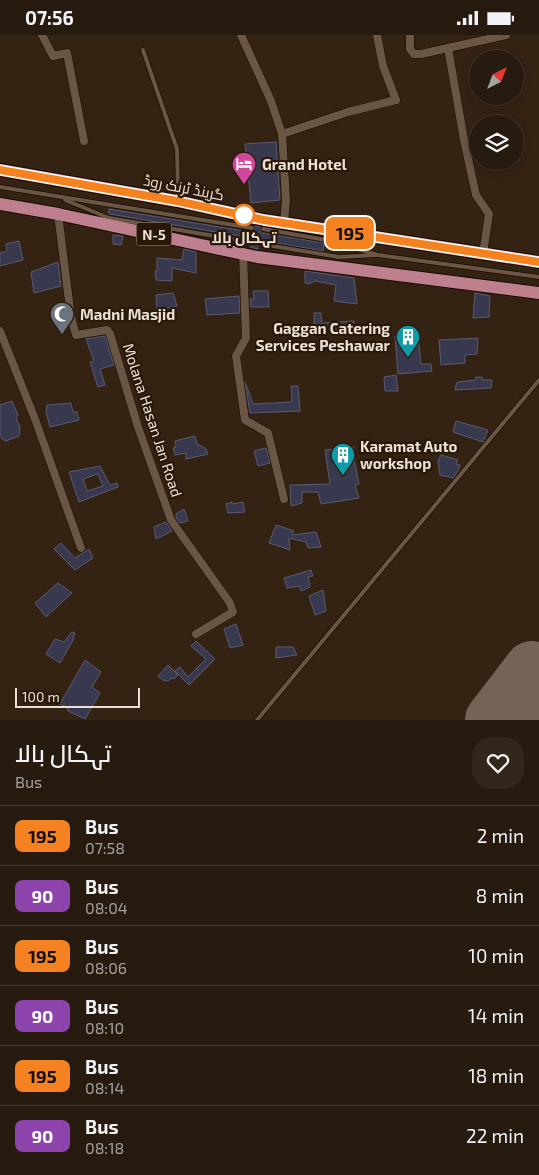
<!DOCTYPE html>
<meta charset="utf-8">
<style>
body{margin:0;font-family:"Exo 2",Cairo,sans-serif;background:#33271c;color:#f1f3f6;height:100vh;display:flex;flex-direction:column;font-size:19px;white-space:nowrap}
*{box-sizing:border-box;margin:0}
p{font-size:16px;color:#a4a19e}
.icon{flex:none;width:28px;height:28px;fill:none;stroke:currentColor;stroke-width:2;stroke-linecap:round;stroke-linejoin:round}
.map{position:relative;height:685px;overflow:hidden}
.panel{display:flex;flex-direction:column;background:#271a0e;flex:1}
.panel>*{flex:none}
.badge{padding:0 10px;border-radius:8px;font-size:18px;line-height:32px}
.needle{width:32px;rotate:42deg}
.buttons{position:absolute;left:469px;top:15px;display:grid;gap:10px}
.buttons a{display:grid;place-items:center;width:55px;height:55px;border-radius:50%;background:#271a0e;box-shadow:0 2px 8px #0003,0 0 0 1px #43382e;font-size:25px}
.scale{position:absolute;left:15px;bottom:12px;width:125px;box-sizing:border-box;padding-left:5px;border:2px solid #ece0d6;border-top:0;font-size:14px;line-height:18px;white-space:nowrap;color:#ece0d6;-webkit-text-stroke:4px #2a1909;paint-order:stroke}
.map>.badge{position:absolute;translate:-50% -50%;box-shadow:0 0 0 2px #fff}
.round{display:grid;place-items:center;flex:none;width:52px;height:52px;border-radius:20px;background:#33271c}
.overview{display:flex;align-items:center;justify-content:space-between;height:85px;padding:0 15px}
h1{font-size:24px;font-weight:600;line-height:38px}
ul{padding:0;list-style:none}
li{display:flex;align-items:center;gap:15px;height:60px;padding:0 15px;border-top:1px solid #43382e}
li div{flex:1}
li b{display:block;font-size:19px}
li em{font-style:normal}
li .badge{min-width:55px;font-weight:700;text-align:center}
.status{display:flex;justify-content:space-between;align-items:center;height:35px;padding:0 25px;background:#271a0e;direction:ltr}
.status svg{height:14px;fill:currentColor}
.map>svg:first-child{display:block}
</style>
<div class="status"><b>07:56</b><svg viewBox="0 0 49 12"><path d="M0 12V9h3v3zM5 12V6h3v6zM10 12V3h3v9zM15 12V0h3v12zM26 1h20v11H26zM47 4h2v5h-2z"/></svg></div>
<div class="map">
<svg width="539" height="685" viewBox="0 0 539 685">
<rect width="100%" height="100%" fill="#342313"/>
<g fill="none" stroke-linecap="round" stroke-linejoin="round">
<path stroke="#746456" stroke-width="22" d="M495 683C509 676 524 675 539 679"/>
<polyline stroke="#746456" stroke-width="56" points="493,685 532,634"/>
</g>
<g fill="#38394e" stroke="#5a5b72" fill-rule="evenodd">
<polygon points="276,107 280,165 251,168 245,109"/>
<polygon points="109,174 251,197 255,195 255,191 260,192 260,196 262,198 324,208 323,216 261,205 257,208 258,214 250,212 254,207 251,203 110,179 108,178"/>
<polygon points="113,200 123,201 121,210 113,209"/>
<polygon points="19,206 23,225 0,231 0,218 7,216 6,209"/>
<polygon points="184,214 196,217 196,238 172,233 172,246 156,245 155,236 157,236 157,223 182,225"/>
<polygon points="58,227 61,251 34,258 31,237"/>
<polygon points="305,236 354,243 357,269 334,266 336,250 315,246 309,249 305,248"/>
<polygon points="253,256 268,256 269,272 251,272 250,264 254,264"/>
<polygon points="173,258 177,271 157,275 156,260"/>
<polygon points="475,258 490,261 489,282 473,283"/>
<polygon points="239,261 240,278 207,280 205,264"/>
<polygon points="314,278 321,278 322,293 314,293"/>
<polygon points="354,286 354,294 323,295 323,288"/>
<polygon points="105,301 114,330 100,334 105,350 98,352 90,327 94,326 86,304"/>
<polygon points="395,301 418,301 421,329 431,329 432,336 398,339"/>
<polygon points="478,303 477,319 465,320 465,328 441,330 439,305"/>
<polygon points="396,340 398,356 385,356 384,342"/>
<polygon points="476,342 482,342 483,345 492,345 491,353 455,355 457,347 476,345"/>
<polygon points="245,347 253,369 292,367 291,351 298,351 300,376 250,378"/>
<polygon points="12,366 18,380 16,383 20,392 19,401 6,406 2,404 0,398 0,370"/>
<polygon points="71,368 73,377 77,377 79,385 50,392 46,377 47,370"/>
<polygon points="456,386 488,395 483,407 453,397"/>
<polygon points="195,401 197,409 205,413 208,419 186,424 186,418 175,420 173,413 176,412 175,406"/>
<polygon points="354,412 354,424 359,449 355,450 359,463 321,469 318,457 302,457 302,468 291,471 290,450 330,449 325,415"/>
<polygon points="266,413 270,428 258,431 254,416"/>
<polygon points="441,420 458,425 456,429 460,430 458,436 453,443 440,440 438,426"/>
<path d="M100 431 110 450 117 448 118 452 79 467 69 437ZM98 439 103 451 87 456 83 444Z"/>
<polygon points="232,467 232,469 243,467 245,477 228,478 226,469"/>
<polygon points="184,474 188,486 180,488 176,483 176,479"/>
<polygon points="166,487 172,496 156,504 154,492"/>
<polygon points="276,490 294,496 292,500 316,497 321,512 308,513 306,507 289,503 290,515 269,508"/>
<polygon points="61,508 75,523 89,514 93,523 75,535 54,514"/>
<polygon points="311,535 313,541 308,542 310,552 301,556 300,551 287,553 284,543"/>
<polygon points="58,548 72,558 46,582 35,568"/>
<polygon points="323,555 326,576 315,580 309,561"/>
<polygon points="236,589 243,610 230,613 224,594"/>
<polygon points="72,597 75,598 72,607 60,628 46,619 55,604 64,607"/>
<polygon points="196,606 215,624 189,650 175,636 180,632 188,642 206,624 191,611"/>
<polygon points="276,612 293,612 297,620 276,623"/>
<polygon points="85,625 101,637 92,652 100,658 85,684 68,676 67,673 60,669"/>
<polygon points="168,630 178,640 174,644 172,643 168,646 163,645 158,641"/>
</g>
<g fill="none" stroke-linecap="round" stroke-linejoin="round">
<defs>
<g id="service">
<polyline points="143,15 177,114 178,157 177,165"/>
<polyline points="0,152 252,193"/>
<polyline points="65,165 109,183 250,207"/>
<polyline points="263,194 326,205 378,220 539,242"/>
<polyline points="261,209 339,222 376,220"/>
<polyline points="257,685 539,345"/>
</g>
<g id="minor">
<polyline points="42,0 53,21 67,18 84,106"/>
<polyline points="241,0 271,66 282,99 286,165 284,187"/>
<polyline points="410,0 410,14 414,19 421,19 506,0"/>
<polyline points="448,13 464,105 476,160 489,179 483,219"/>
<polyline points="282,99 348,77 396,65 383,31 377,0"/>
<polyline points="58,179 71,282 76,300 107,295 110,299 138,392 171,485 230,568 233,577 196,599"/>
<polyline points="243,218 246,303 236,321 245,385 268,398 284,464"/>
<polyline points="0,296 35,384 81,513"/>
</g>
<g id="trunk">
<polyline points="0,135 177,166 264,185 539,227"/>
<polyline points="0,169 58,179 257,222 539,258"/>
</g>
</defs>
<use href="#service" stroke="#1b0c00" stroke-width="5.5"/>
<use href="#minor" stroke="#1b0c00" stroke-width="9"/>
<use href="#trunk" stroke="#1b0c00" stroke-width="14"/>
<use href="#service" stroke="#695644" stroke-width="4"/>
<use href="#minor" stroke="#695644" stroke-width="8"/>
<use href="#trunk" stroke="#be7f8e" stroke-width="12"/>
</g>
<g fill="none" stroke-linecap="round" stroke-linejoin="round">
<defs>
<polyline id="line" points="0,135 177,166 264,185 539,227"/>
</defs>
<use href="#line" stroke="#fff" stroke-width="11"/>
<use href="#line" stroke="#f58220" stroke-width="8"/>
</g>
<defs>
<symbol id="hotel-pin" viewBox="-11 -11 22 30"><path d="M0 17L-7.5 6A9.5 9.5 0 1 1 7.5 6Z" fill="#d1479c" stroke="#2a1909"/><path d="M-6-4.5h1.5V1H6V5H4.5V3h-9V5H-6ZM-4 0a1.8 1.8 0 1 1 3.6 0ZM.5 0V-2.5h3Q6-2.5 6 0Z" fill="#fff"/></symbol>
<symbol id="mosque-pin" viewBox="-11 -11 22 30"><path d="M0 17L-7.5 6A9.5 9.5 0 1 1 7.5 6Z" fill="#6b7280" stroke="#2a1909"/><path d="M3.5-4.9A6 6 0 1 0 3.5 4.9A5 5 0 1 1 3.5-4.9Z" fill="#fff"/></symbol>
<symbol id="building-pin" viewBox="-11 -11 22 30"><path d="M0 17L-7.5 6A9.5 9.5 0 1 1 7.5 6Z" fill="#0f9aa8" stroke="#2a1909"/><path d="M-4-6H4V6H1V3H-1V6H-4ZM-2.5-4.3h1.7v1.8h-1.7ZM.8-4.3h1.7v1.8H.8ZM-2.5-1h1.7V.8h-1.7ZM.8-1h1.7V.8H.8Z" fill="#fff"/></symbol>
</defs>
<g fill-rule="evenodd">
<use href="#hotel-pin" x="230" y="115" width="28" height="38"/>
<use href="#mosque-pin" x="48" y="265" width="28" height="38"/>
<use href="#building-pin" x="394" y="288" width="28" height="38"/>
<use href="#building-pin" x="329" y="406" width="28" height="38"/>
</g>
<circle fill="#fff" stroke="#f58220" stroke-width="2.5" cx="244" cy="180" r="10"/>
<g text-anchor="middle" dominant-baseline="central" stroke-width="4.5" stroke-linejoin="round" paint-order="stroke">
<rect fill="#2a1909" stroke="#b2a498" stroke-width="1" x="136.5" y="187.5" width="35" height="23" rx="4"/>
<g font-size="14" font-weight="bold" fill="#ece0d6">
<text x="154" y="199">N-5</text>
</g>
<g font-size="15" font-weight="bold" fill="#ece0d6" stroke="#2a1909" text-anchor="start">
<text x="262" y="129">Grand Hotel</text>
<text x="80" y="279">Madni Masjid</text>
<text x="390" y="293" text-anchor="end">Gaggan Catering<tspan x="390" dy="17">Services Peshawar</tspan></text>
<text x="360" y="411">Karamat Auto<tspan x="360" dy="17">workshop</tspan></text>
</g>
<g font-size="15" fill="#ece0d6" stroke="#2a1909">
<text transform="translate(184 152) rotate(11)">گرینڈ ٹرنک روڈ</text>
<text transform="translate(153 385) rotate(72)">Molana Hasan Jan Road</text>
</g>
<g font-size="15" font-weight="bold" fill="#ece0d6" stroke="#2a1909">
<text x="244" y="202">تہکال بالا</text>
</g>
</g>
</svg>
<div class="buttons">
<a><svg class="needle" viewBox="-14 -14 28 28"><path d="M0-13l5 13h-10z" fill="#e53935"/><path d="M0 13l5-13h-10z" fill="#a4a19e"/></svg></a>
<a><svg class="icon" aria-label="layers" viewBox="0 0 24 24"><path d="M12 4l9 5-9 5-9-5zM3 14l9 5 9-5"/></svg></a>
</div>
<div class="scale">100 m</div>
<b class="badge" style="left:350px;top:198px;background:#f58220;color:#111">195</b>
</div>
<section class="panel">
<div class="overview"><div><h1>تہکال بالا</h1><p>Bus</p></div><a class="round"><svg class="icon" aria-label="heart" viewBox="0 0 24 24"><path d="M12 20l-8-8c-3-5 5-10 8-4 3-6 11-1 8 4z"/></svg></a></div>
<ul>
<li><span class="badge" style="background:#f58220;color:#111">195</span><div><b>Bus</b><p>07:58</p></div><em>2 min</em></li>
<li><span class="badge" style="background:#8e44ad;color:#fff">90</span><div><b>Bus</b><p>08:04</p></div><em>8 min</em></li>
<li><span class="badge" style="background:#f58220;color:#111">195</span><div><b>Bus</b><p>08:06</p></div><em>10 min</em></li>
<li><span class="badge" style="background:#8e44ad;color:#fff">90</span><div><b>Bus</b><p>08:10</p></div><em>14 min</em></li>
<li><span class="badge" style="background:#f58220;color:#111">195</span><div><b>Bus</b><p>08:14</p></div><em>18 min</em></li>
<li><span class="badge" style="background:#8e44ad;color:#fff">90</span><div><b>Bus</b><p>08:18</p></div><em>22 min</em></li>
</ul>
</section>
